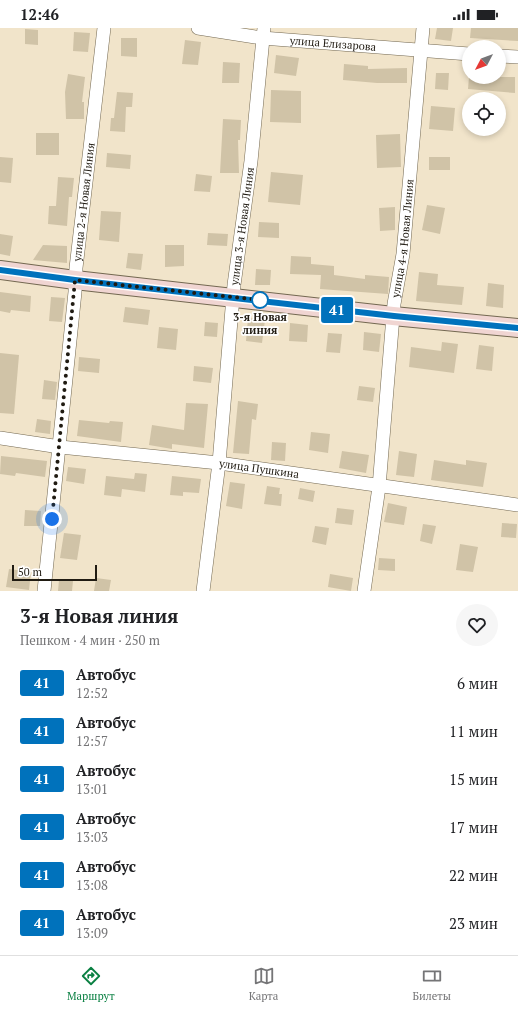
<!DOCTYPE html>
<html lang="ru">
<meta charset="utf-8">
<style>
body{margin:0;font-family:"PT Serif",serif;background:#f6f6f6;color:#202124;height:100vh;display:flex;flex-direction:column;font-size:15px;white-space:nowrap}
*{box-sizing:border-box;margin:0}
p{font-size:13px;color:#757577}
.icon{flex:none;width:22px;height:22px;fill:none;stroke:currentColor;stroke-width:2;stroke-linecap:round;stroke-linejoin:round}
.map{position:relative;height:563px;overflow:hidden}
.panel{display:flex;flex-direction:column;background:#fff;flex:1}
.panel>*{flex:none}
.badge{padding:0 8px;border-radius:3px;font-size:14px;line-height:26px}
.needle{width:26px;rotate:229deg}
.buttons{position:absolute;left:462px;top:12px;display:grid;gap:8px}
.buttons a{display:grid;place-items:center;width:44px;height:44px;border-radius:50%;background:#fff;box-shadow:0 2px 6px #0003;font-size:20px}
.scale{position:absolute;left:12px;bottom:10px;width:85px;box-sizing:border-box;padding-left:4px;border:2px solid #201b12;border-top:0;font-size:11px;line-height:14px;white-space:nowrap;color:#201b12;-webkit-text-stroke:3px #fff;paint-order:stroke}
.you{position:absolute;width:20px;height:20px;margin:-10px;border:3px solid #fff;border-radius:50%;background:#1a73e8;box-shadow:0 0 0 6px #1a73e833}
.map>.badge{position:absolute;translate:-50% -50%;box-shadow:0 0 0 2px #fff}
.round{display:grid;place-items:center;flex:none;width:42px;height:42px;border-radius:21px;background:#f6f6f6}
.head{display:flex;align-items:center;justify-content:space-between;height:68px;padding:0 20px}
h1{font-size:19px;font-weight:700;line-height:30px}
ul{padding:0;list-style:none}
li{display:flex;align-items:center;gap:12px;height:48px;padding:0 20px}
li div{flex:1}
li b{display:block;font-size:15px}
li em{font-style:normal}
li .badge{min-width:44px;font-weight:700;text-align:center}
.status{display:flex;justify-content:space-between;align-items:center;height:28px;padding:0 20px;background:#fff;direction:ltr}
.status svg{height:11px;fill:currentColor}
.tabs{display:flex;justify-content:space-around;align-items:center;height:56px;border-top:1px solid #e0e0e0;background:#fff;font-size:11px;color:#757577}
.tabs a{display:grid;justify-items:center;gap:2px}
.tabs .current{color:#0b8043}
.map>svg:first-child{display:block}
</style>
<div class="status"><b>12:46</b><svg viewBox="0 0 49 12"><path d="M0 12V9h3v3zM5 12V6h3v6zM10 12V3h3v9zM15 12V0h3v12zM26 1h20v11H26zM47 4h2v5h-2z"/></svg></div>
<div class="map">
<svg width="518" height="563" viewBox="0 0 518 563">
<rect width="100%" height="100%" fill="#f1e4ca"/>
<g fill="#d0c3a7">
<polygon points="437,0 453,0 451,13 435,11"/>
<polygon points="471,0 518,0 518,13 470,10"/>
<polygon points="25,1 38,2 38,17 25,16"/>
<polygon points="74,4 90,5 88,24 73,23"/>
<polygon points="121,10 137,10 137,29 121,28"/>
<polygon points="185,12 201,14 198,37 182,36"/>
<polygon points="276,27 299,30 296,48 274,45"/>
<polygon points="223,34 240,35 239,55 222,55"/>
<polygon points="344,36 368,38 368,41 407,40 407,55 377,55 343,52"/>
<polygon points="436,45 449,45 448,62 435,61"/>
<polygon points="68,46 85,49 82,74 84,74 84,91 66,91 65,64"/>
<polygon points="469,49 515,49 515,65 468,61"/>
<polygon points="271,62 301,63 301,95 270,94"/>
<polygon points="117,64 133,65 132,79 126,79 125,104 110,103 111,90 114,90"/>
<polygon points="431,78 455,80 453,103 429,101"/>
<polygon points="223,91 241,92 240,112 238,112 239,145 220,145"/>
<rect x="36" y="105" width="23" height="22"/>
<polygon points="400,106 401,139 377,140 376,107"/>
<polygon points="107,125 131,127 130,141 106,139"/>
<polygon points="0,129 13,130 11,155 0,154"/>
<rect x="429" y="129" width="21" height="13"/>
<polygon points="271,144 303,147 300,177 268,174"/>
<polygon points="196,146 212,148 210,164 194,163"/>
<polygon points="58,149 74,150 72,169 69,169 67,198 48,196 49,178 56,178"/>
<polygon points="427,177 445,180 440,206 422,202"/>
<polygon points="395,179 395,202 380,203 379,180"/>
<polygon points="101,183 121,184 119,214 99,212"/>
<polygon points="259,194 279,195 279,210 258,209"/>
<polygon points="208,205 228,206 227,218 207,217"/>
<polygon points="0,206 13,208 10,228 0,226"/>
<polygon points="43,217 67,218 67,235 33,232"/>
<polygon points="165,217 184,217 184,238 165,239"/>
<polygon points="128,225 143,226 141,242 126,240"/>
<polygon points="291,228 311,229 311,236 334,238 334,247 365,251 365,247 389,249 388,266 320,261 321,247 290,246"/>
<polygon points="256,241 271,242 270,257 255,257"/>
<polygon points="419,244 438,246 437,257 464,259 462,277 416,273"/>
<polygon points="488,255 504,257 503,280 486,278"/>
<polygon points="0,264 31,268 30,284 11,282 10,285 0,283"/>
<polygon points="51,269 65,270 62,294 49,293"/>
<polygon points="125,279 150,282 148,297 123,294"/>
<polygon points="248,290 265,292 262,315 246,313"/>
<polygon points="205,294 218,295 217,309 204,308"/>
<polygon points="290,295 308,297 307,314 289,313"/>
<polygon points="159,299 178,301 176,322 157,320"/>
<polygon points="364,304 381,306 379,324 363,322"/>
<polygon points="328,305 342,306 340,325 326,324"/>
<polygon points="442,314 458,316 454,345 409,339 411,319 441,323"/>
<polygon points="479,317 494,319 492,343 476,341"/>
<polygon points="0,325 19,327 14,386 0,385"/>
<polygon points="79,329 100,331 99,345 78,343"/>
<polygon points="194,338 213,340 211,355 193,353"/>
<polygon points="44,352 57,354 55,372 42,371"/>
<polygon points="359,358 375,360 373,374 357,372"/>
<polygon points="238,373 258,376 256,392 252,391 249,426 233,425"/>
<polygon points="186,375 208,376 204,420 172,416 172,421 149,417 152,397 184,402"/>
<polygon points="37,391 51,393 50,406 35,404"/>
<polygon points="79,392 109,395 110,393 123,394 121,414 77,408"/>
<polygon points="311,404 330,406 328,425 309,422"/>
<polygon points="272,414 286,415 285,433 271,432"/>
<polygon points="342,423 369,427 366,445 339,440"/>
<polygon points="399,423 417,426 414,449 396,447"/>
<polygon points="1,428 47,433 45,449 16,445 15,448 0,446"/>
<polygon points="434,432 466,437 466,432 487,435 483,459 431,452"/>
<polygon points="68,439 86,441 84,456 66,453"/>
<polygon points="135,445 147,446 145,464 122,461 121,469 104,467 106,448 134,451"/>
<polygon points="172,448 201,451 199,465 183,464 183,468 170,467"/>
<polygon points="230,454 245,456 242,481 226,478"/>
<polygon points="267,458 280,460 279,466 282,466 281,478 264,476"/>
<polygon points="300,460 315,463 313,474 298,471"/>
<polygon points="388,475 407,479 404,497 384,494"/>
<polygon points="337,480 354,482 352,497 335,495"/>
<polygon points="25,482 41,483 40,498 24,498"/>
<polygon points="502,495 517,496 516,510 501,509"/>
<polygon points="423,496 436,498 432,516 420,513"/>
<polygon points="315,498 329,500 326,517 312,514"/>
<polygon points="64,505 81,507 77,532 60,530"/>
<polygon points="460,516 478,519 473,544 456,542"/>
<polygon points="379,530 395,531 395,543 378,542"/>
<polygon points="9,541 31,544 29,562 6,559"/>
<polygon points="330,546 353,550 351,563 328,559"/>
<polygon points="96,550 111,552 109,563 94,563"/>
<polygon points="59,552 73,553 72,563 58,563"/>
</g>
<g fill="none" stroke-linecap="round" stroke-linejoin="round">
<defs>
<g id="street">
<path id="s1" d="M198 0 262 10 469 26"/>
<polyline points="499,28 518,29"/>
<path id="s2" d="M0 410 60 419 219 435 518 477"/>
<path id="s3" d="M44 563 75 264 76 240 104 0"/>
<path id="s4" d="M203 563 219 435 234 257 251 133 264 0"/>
<path id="s5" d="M364 563 379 459 394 276 403 226 423 0"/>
</g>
<polyline id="secondary" points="0,242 75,252 393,288 518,300"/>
</defs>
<use href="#street" stroke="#736851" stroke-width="14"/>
<use href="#secondary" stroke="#736851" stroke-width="20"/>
<use href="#street" stroke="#fff" stroke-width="13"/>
<use href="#secondary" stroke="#f0d5d2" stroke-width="18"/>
</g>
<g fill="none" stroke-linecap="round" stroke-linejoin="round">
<defs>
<polyline id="line" points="0,242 75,252 394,288 518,300"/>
</defs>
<use href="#line" stroke="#fff" stroke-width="9"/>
<use href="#line" stroke="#0072bc" stroke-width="6"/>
<polyline stroke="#201b12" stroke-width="4" stroke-dasharray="0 7.2" points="52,491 75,252 260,272"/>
</g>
<circle fill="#fff" stroke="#0072bc" stroke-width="2" cx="260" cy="272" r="8"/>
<g text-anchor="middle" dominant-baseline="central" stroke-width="3.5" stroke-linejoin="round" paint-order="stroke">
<g font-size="11" fill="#201b12" stroke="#fff">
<text stroke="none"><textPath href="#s1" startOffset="136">улица Елизарова</textPath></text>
<text stroke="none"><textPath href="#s3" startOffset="391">улица 2-я Новая Линия</textPath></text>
<text stroke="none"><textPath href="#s4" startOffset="367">улица 3-я Новая Линия</textPath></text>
<text stroke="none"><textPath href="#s5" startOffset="355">улица 4-я Новая Линия</textPath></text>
<text stroke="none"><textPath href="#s2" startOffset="261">улица Пушкина</textPath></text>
</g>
<g font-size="11" font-weight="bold" fill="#201b12" stroke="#fff">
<text x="260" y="289">3-я Новая<tspan x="260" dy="13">линия</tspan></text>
</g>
</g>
</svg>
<div class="buttons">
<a><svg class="needle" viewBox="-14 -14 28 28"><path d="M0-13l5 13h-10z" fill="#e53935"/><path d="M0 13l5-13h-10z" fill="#757577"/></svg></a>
<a><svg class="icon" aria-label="locate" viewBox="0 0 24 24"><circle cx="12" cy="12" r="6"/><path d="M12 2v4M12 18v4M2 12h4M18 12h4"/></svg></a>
</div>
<div class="scale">50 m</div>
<div class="you" style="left:52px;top:491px"></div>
<b class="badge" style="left:337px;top:282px;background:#0072bc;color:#fff">41</b>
</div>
<section class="panel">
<div class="head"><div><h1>3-я Новая линия</h1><p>Пешком · 4 мин · 250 m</p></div><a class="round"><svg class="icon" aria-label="heart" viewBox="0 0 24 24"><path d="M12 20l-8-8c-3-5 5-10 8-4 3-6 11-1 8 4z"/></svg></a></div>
<ul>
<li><span class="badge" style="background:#0072bc;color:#fff">41</span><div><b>Автобус</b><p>12:52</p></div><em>6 мин</em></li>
<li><span class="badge" style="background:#0072bc;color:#fff">41</span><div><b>Автобус</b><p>12:57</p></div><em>11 мин</em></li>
<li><span class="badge" style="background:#0072bc;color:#fff">41</span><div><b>Автобус</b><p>13:01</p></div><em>15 мин</em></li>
<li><span class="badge" style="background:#0072bc;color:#fff">41</span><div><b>Автобус</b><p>13:03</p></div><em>17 мин</em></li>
<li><span class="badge" style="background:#0072bc;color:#fff">41</span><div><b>Автобус</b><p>13:08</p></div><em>22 мин</em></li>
<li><span class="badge" style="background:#0072bc;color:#fff">41</span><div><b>Автобус</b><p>13:09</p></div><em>23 мин</em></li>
</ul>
</section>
<nav class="tabs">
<a class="current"><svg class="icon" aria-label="directions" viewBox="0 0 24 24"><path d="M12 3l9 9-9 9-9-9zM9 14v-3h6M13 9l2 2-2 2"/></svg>Маршрут</a>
<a><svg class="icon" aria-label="map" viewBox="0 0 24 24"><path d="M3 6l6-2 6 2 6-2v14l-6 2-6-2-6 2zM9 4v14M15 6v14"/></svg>Карта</a>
<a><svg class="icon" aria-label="tickets" viewBox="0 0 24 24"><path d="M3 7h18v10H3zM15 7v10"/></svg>Билеты</a>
</nav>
